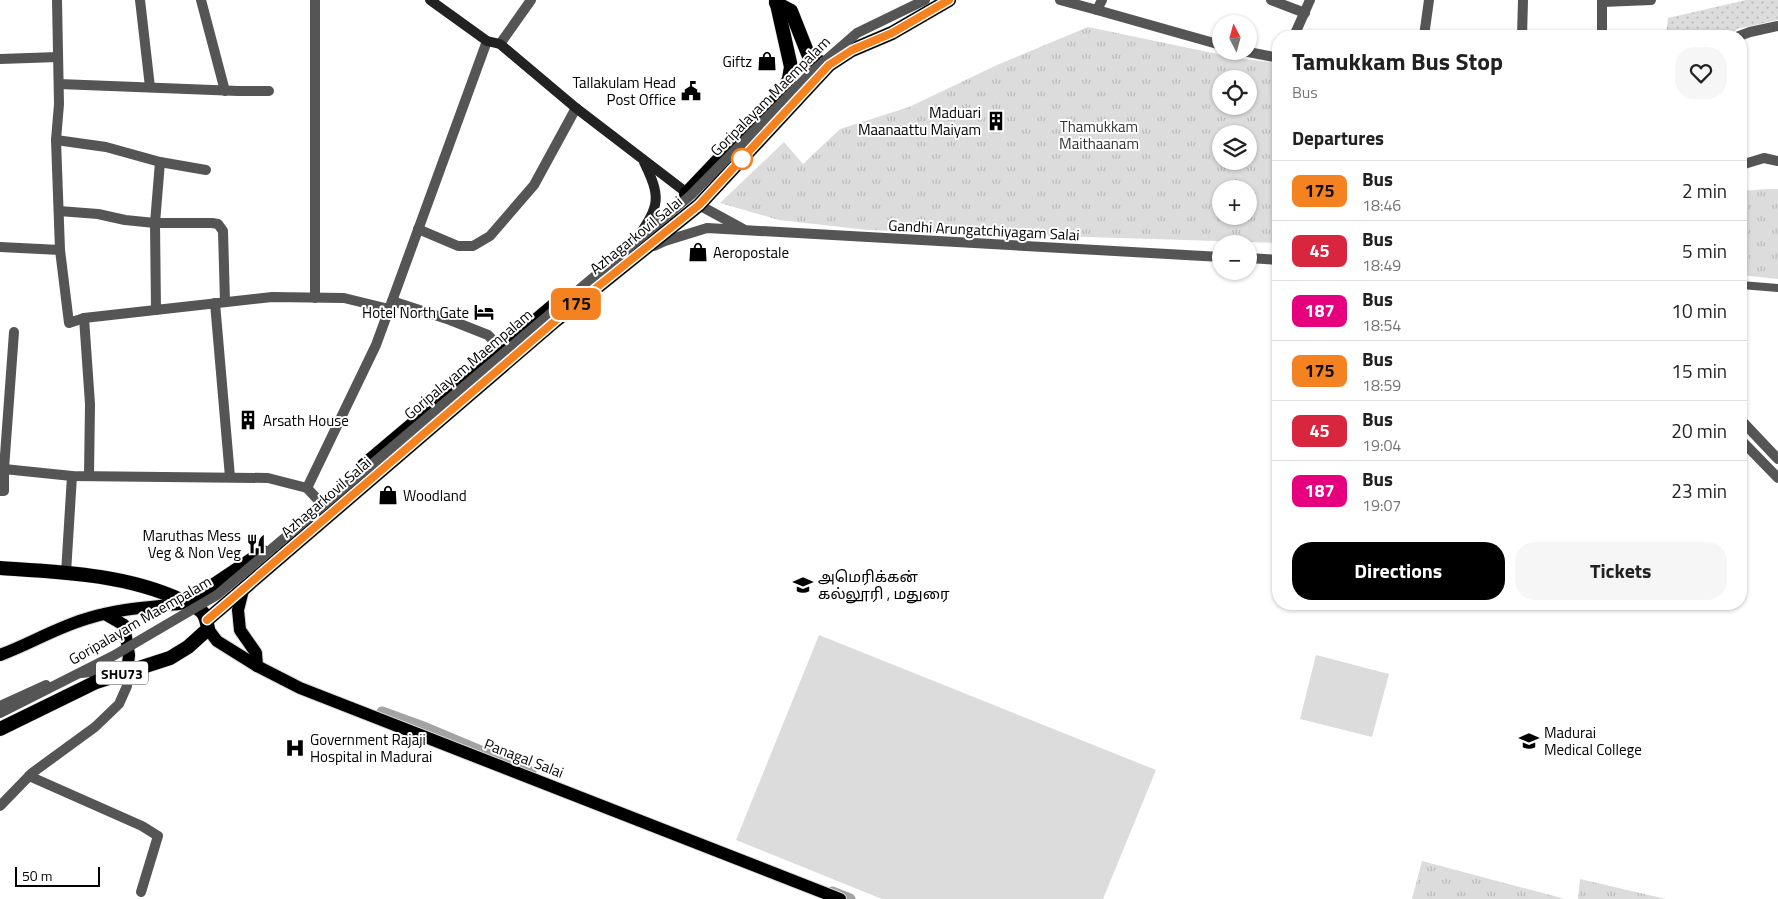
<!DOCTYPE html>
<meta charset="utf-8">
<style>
body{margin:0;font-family:"Titillium Web","Noto Sans Tamil",sans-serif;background:#f6f6f6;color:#222;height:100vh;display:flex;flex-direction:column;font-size:19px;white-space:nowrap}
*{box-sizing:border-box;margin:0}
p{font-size:16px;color:#767676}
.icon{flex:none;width:28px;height:28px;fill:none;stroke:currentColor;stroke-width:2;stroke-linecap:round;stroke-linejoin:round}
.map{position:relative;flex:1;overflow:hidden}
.details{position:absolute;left:1272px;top:30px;width:475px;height:580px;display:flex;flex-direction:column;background:#fff;border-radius:20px;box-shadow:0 1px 4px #0004}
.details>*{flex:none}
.badge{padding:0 10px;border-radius:8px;font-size:18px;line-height:32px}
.needle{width:32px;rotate:354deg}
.controls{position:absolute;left:1212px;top:15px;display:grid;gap:10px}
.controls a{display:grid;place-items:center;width:45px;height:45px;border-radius:50%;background:#fff;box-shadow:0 1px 4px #0004;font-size:25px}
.scale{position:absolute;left:15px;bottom:12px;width:85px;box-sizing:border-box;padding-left:5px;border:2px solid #000;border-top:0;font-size:14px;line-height:18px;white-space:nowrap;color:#000;-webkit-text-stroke:4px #fff;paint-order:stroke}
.map>.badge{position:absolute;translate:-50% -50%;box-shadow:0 0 0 2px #fff}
h2{padding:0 20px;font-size:19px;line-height:45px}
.round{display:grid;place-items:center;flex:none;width:52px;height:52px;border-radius:20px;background:#f6f6f6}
.headline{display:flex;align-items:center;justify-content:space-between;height:85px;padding:0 20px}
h1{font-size:24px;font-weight:700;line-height:38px}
.primary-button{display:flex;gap:10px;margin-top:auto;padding:10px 20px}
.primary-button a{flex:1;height:58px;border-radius:20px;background:#000;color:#fff;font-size:20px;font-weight:700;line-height:58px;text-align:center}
.primary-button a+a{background:#f6f6f6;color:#222}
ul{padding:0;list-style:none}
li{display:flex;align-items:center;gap:15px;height:60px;padding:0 20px;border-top:1px solid #e0e0e0}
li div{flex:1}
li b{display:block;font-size:19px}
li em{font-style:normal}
li .badge{min-width:55px;font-weight:700;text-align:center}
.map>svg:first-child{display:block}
</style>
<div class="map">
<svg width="1778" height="899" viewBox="0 0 1778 899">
<defs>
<pattern id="grass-dots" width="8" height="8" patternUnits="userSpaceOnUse" patternTransform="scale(1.25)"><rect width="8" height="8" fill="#dcdcdc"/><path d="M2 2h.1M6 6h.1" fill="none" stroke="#bbb" stroke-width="1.8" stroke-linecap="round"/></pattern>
<pattern id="park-tufts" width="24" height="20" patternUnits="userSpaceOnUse" patternTransform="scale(1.25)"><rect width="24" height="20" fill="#dcdcdc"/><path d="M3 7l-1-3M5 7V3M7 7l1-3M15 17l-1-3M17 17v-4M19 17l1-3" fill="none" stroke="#bbb"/></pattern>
</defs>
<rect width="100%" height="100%" fill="#fff"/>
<polygon fill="url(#grass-dots)" points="1746,0 1778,0 1778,20 1737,29 1730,36 1666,36 1668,18"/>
<g fill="url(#park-tufts)" fill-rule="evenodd">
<path d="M1088 27 1237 58 1279 63V243L868 230 779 220 720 203 784 142 803 164 840 129 909 107 997 65ZM1221 79H1249V106H1221ZM1221 134H1249V161H1221ZM1221 189H1249V216H1221Z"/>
<polygon points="1768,189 1778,189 1778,279 1741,275 1741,191"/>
<polygon points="1422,861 1565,899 1412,899"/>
<polygon points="1580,879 1666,899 1578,899"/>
</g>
<g fill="#dcdcdc">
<polygon points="819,635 1156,770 1103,899 882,899 736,840"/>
<polygon points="1316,655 1389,674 1372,737 1300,719"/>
</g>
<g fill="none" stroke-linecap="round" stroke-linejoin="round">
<g stroke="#a3a3a3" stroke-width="11">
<polyline points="382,712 426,728 531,772"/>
<polyline points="832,892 850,899"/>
</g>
<defs>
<g id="primary">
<polyline points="243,590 238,610 240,630 256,653 257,666"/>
<polyline points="105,614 124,625 129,655 127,672"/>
<polyline points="208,629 217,641 257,666 300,688 840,899"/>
<path d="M0 655C30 644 57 627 89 618 121 608 154 607 187 603"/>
</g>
<g id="trunk">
<polyline points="776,3 791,11 810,59 829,65"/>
<polyline points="686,194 781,94 789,79 791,67 776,0"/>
<polyline points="363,466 566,295"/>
<path d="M0 568C61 572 125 574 181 600 187 603 196 606 201 611 206 615 207 623 208 629L188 647 170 658 96 682 0 729"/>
<polyline points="187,603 263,552"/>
<polyline points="207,620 555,321 699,205 829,65 852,50 892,33 949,0"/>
</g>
</defs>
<use href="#primary" stroke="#dbdbdb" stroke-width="14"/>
<use href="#trunk" stroke="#dbdbdb" stroke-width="15"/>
<polyline stroke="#555" stroke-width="8" points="1741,285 1778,288"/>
<g stroke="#555" stroke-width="10">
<polyline points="57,0 59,104 56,140 60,250 69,323 84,318 272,297 344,298 389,309"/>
<polyline points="140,0 150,87"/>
<polyline points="201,0 225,91"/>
<polyline points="315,0 315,298"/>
<polyline points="1060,0 1097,10 1102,0"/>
<polyline points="1271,0 1305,13"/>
<polyline points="1602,0 1602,36"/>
<polyline points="1602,2 1651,0"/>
<polyline points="1097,10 1221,45"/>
<polyline points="1294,36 1310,0"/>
<polyline points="1424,36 1429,0"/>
<polyline points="1522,36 1523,0"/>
<polyline points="1739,36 1750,32 1778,26"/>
<polyline points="500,44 531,0"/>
<polyline points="1243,51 1279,58"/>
<polyline points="0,59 58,57"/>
<polyline points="59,84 238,91 269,91"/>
<polyline points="56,140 106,147 160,162 206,170"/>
<polyline points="59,211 98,214 125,220 155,223 212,223 218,224 223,231 225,302"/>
<polyline points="418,229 458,246 473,246 490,236 534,185 576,108"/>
<polyline points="0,247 60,250"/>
<polyline points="392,301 450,320 488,335 501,349"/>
<polyline points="215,303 230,477"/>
<polyline points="156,310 155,223 160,162"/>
<polyline points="84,318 90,404 89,475"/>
<polyline points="4,469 14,332"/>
<polyline points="307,488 376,345 487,41"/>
<polyline points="0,491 4,491 4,469 72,476 268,478 307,488 320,502"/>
<polyline points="66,573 72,476"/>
<polyline points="29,776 142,826 158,836 141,892"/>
<polyline points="0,806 32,773 95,727 119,704 127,686 127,672"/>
</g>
<g stroke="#555" stroke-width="10">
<polyline points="1741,165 1764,158 1778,161"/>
<polyline points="699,205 743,229"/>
<polyline points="654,246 665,241 707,228 1221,257"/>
<polyline points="1249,258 1279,260"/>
<polyline points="1741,420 1778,459"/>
<polyline points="1741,440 1778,478"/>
<polyline points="81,673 99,671 121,672"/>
<polyline points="0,706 46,685"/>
</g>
<g stroke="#222" stroke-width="10">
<polyline points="430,0 487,41 500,44 576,108 687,193"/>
<path d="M638 237C660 205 661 197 644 162"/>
</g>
<use href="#primary" stroke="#000" stroke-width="12"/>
<use href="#trunk" stroke="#000" stroke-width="14"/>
<polyline stroke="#555" stroke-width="10" points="0,713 113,656 217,595 691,195 810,74 857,33 925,0"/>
</g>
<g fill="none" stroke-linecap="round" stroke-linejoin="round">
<defs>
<polyline id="line" points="207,620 555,321 699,205 829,65 852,50 892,33 949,0"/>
</defs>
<use href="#line" stroke="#fff" stroke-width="11"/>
<use href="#line" stroke="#f58220" stroke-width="8"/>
</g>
<defs>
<symbol id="shop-bare" viewBox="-9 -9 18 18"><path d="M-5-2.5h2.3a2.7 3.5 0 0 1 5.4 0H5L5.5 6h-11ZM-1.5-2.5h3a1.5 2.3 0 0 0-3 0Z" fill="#000" stroke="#fff" stroke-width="2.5" paint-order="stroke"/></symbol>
<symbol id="civic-bare" viewBox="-9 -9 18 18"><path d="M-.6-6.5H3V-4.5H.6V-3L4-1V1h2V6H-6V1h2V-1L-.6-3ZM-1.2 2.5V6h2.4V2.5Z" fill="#000" stroke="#fff" stroke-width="2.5" paint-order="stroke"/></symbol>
<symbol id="building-bare" viewBox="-9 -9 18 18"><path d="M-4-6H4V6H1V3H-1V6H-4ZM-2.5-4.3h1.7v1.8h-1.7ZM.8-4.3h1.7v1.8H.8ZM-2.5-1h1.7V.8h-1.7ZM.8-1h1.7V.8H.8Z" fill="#000" stroke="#fff" stroke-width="2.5" paint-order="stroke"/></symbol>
<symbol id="hotel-bare" viewBox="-9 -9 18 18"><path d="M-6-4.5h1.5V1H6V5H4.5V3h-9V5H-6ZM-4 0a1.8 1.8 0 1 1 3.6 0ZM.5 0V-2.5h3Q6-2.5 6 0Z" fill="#000" stroke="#fff" stroke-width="2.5" paint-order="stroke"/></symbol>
<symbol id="restaurant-bare" viewBox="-9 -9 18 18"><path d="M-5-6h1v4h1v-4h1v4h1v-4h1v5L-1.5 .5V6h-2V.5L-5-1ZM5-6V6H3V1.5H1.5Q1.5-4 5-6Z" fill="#000" stroke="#fff" stroke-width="2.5" paint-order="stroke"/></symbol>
<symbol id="university-bare" viewBox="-9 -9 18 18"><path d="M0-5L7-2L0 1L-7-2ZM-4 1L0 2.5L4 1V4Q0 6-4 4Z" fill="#000" stroke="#fff" stroke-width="2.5" paint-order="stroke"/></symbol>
<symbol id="hospital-bare" viewBox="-9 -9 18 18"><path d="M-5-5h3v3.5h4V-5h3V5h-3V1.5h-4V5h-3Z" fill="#000" stroke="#fff" stroke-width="2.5" paint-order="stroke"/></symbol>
</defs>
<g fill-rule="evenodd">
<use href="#shop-bare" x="753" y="47" width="28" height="28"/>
<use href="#civic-bare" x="677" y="77" width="28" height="28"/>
<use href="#building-bare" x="982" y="107" width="28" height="28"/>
<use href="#shop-bare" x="684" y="238" width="28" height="28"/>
<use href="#hotel-bare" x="470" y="298" width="28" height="28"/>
<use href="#building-bare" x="234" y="406" width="28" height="28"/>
<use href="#shop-bare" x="374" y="481" width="28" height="28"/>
<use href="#restaurant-bare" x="242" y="530" width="28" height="28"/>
<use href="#university-bare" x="789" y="571" width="28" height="28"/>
<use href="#university-bare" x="1515" y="727" width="28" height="28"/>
<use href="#hospital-bare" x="281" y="734" width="28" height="28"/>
</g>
<circle fill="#fff" stroke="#f58220" stroke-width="2.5" cx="742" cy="159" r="10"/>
<g text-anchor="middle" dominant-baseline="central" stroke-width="4" stroke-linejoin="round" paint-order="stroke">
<rect fill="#fff" stroke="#4c4c4c" stroke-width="1" x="96" y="661.5" width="52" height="23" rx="4"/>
<g font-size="14" font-weight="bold" fill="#000">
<text x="122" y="673">SHU73</text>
</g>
<g font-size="15" fill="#000" stroke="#fff" text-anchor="start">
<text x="752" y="61" text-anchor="end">Giftz</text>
<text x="676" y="82" text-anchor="end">Tallakulam Head<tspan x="676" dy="17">Post Office</tspan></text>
<text x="981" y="112" text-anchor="end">Maduari<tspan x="981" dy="17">Maanaattu Maiyam</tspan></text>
<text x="713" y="252">Aeropostale</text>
<text x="469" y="312" text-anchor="end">Hotel North Gate</text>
<text x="263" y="420">Arsath House</text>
<text x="403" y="495">Woodland</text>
<text x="241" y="535" text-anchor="end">Maruthas Mess<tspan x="241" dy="17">Veg &amp; Non Veg</tspan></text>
<text x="818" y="576">அமெரிக்கன்<tspan x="818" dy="17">கல்லூரி , மதுரை</tspan></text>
<text x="1544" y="732">Madurai<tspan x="1544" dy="17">Medical College</tspan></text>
<text x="310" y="739">Government Rajaji<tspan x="310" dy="17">Hospital in Madurai</tspan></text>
</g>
<g font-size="15" fill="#000" stroke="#fff">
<text transform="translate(770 96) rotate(-45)">Goripalayam Maempalam</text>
<text transform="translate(984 230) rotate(3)">Gandhi Arungatchiyagam Salai</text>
<text transform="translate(636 235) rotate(-39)">Azhagarkovil Salai</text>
<text transform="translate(468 364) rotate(-40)">Goripalayam Maempalam</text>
<text transform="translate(326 497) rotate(-41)">Azhagarkovil Salai</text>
<text transform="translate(140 620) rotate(-30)">Goripalayam Maempalam</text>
<text transform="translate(524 758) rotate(21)">Panagal Salai</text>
</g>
<g font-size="15" fill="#333" stroke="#fff">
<text x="1099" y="126">Thamukkam<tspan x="1099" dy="17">Maithaanam</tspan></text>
</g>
</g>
</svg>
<div class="controls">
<a><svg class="needle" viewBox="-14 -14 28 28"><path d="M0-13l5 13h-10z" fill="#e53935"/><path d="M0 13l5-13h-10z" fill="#767676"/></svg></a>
<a><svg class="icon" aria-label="locate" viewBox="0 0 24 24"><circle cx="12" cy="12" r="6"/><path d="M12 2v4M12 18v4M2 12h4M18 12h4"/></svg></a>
<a><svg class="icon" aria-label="layers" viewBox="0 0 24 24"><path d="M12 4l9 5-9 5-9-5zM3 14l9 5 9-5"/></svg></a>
<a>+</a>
<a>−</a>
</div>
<div class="scale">50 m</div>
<b class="badge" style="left:576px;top:304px;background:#f58220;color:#111">175</b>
<section class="details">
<div class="headline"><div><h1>Tamukkam Bus Stop</h1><p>Bus</p></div><a class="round"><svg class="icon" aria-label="heart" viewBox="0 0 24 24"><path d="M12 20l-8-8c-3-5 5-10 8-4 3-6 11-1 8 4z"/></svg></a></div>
<h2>Departures</h2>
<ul>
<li><span class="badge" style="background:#f58220;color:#111">175</span><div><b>Bus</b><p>18:46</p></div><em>2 min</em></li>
<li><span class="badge" style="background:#d7263d;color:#fff">45</span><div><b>Bus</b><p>18:49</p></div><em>5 min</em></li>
<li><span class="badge" style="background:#e6007e;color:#fff">187</span><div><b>Bus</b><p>18:54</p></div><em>10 min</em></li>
<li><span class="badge" style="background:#f58220;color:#111">175</span><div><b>Bus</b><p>18:59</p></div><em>15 min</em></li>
<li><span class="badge" style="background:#d7263d;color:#fff">45</span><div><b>Bus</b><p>19:04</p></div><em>20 min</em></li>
<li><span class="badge" style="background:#e6007e;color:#fff">187</span><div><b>Bus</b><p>19:07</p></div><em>23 min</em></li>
</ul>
<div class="primary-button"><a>Directions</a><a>Tickets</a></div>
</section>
</div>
